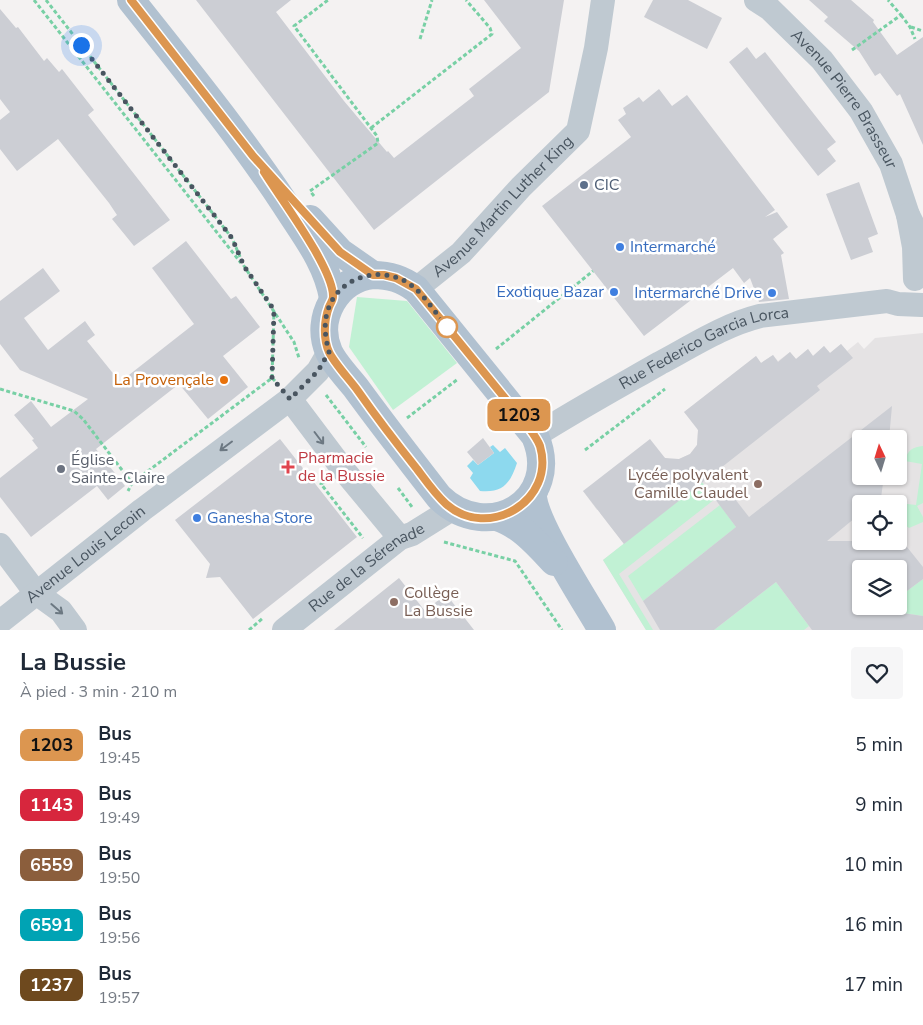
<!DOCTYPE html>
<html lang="fr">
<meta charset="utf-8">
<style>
body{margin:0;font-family:"Nunito Sans",sans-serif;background:#f6f6f7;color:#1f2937;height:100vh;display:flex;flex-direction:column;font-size:19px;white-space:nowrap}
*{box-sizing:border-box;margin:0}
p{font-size:16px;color:#747a83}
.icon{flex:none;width:28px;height:28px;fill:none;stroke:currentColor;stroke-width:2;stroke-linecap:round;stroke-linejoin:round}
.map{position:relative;height:630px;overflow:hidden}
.details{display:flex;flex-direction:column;background:#fff;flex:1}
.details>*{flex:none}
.badge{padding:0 10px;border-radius:8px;font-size:18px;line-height:32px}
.needle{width:32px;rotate:356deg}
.fabs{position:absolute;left:852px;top:430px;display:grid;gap:10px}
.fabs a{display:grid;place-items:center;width:55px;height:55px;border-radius:5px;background:#fff;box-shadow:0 1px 4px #0004;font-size:25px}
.you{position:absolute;width:25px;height:25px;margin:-12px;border:4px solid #fff;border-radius:50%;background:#1a73e8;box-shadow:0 0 0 8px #1a73e833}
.map>.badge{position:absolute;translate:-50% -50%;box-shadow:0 0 0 2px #fff}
.round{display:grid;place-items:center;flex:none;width:52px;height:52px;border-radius:5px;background:#f6f6f7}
.summary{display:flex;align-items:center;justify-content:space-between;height:85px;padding:0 20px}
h1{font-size:24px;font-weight:700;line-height:38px}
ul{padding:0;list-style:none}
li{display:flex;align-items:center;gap:15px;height:60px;padding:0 20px}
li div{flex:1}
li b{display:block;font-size:19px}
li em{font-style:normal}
li .badge{min-width:55px;font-weight:700;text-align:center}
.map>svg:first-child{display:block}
</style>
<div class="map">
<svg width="923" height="630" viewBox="0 0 923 630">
<rect width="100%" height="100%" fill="#f4f2f2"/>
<path fill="#e5e3e4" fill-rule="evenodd" d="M923 333V630H646L603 560 624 544 600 513 603 511 601 508 597 510 583 491 661 456 668 459H679L690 454 697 445 698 431 697 426 684 412 756 356 761 363 773 355 778 361 790 352 796 359 808 349 813 356 824 346 830 353 841 344 847 351 858 342 864 349 875 338ZM861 439H899V476H861ZM861 504H899V541H861ZM861 569H899V606H861Z"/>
<g fill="#c1f1d4">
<polygon points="357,297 407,301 457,363 393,410 349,347"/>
<path d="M923 446V503L917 506 923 517V522L909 528C900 522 899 513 899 503L916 505 922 464 905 461C907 450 913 447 923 446Z"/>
<polygon points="702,482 715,499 619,574 653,630 646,630 603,560"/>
<polygon points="720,505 736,527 643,601 628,576"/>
<polygon points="923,579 923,616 889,611 889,606 899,606 899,597"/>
<polygon points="776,582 809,626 804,630 714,630"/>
</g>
<path fill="#8dd9ee" d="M493 445 500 452 505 448 517 463C510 484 503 493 480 491L470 478 473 473 467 466 473 460 478 465 494 453 490 447Z"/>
<g fill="#ccced4">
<polygon points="196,0 291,0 276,12 344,101 387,152 388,151 394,158 474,96 469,89 521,48 484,0 564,0 549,92 374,230"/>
<polygon points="653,0 688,0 722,18 707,49 644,17"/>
<polygon points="809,0 851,0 874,20 873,22 897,55 923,37 923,145 900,94 897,96 880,73 875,76 859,51 824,21 828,17"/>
<polygon points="0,9 16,28 18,27 44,61 47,58 59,72 62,69 94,110 88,115 170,220 134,246 112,219 117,215 109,203 58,139 17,171 0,149 0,120 10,112 0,99"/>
<polygon points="747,47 756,59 765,52 836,142 827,149 836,161 818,176 729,62"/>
<polygon points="659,89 672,106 687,95 775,210 765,217 777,212 788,227 773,239 784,253 781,255 789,299 759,302 750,278 744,283 733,268 644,336 542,206 631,137 618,120 626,114 623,108 639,97 643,102"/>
<polygon points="859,182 878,234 868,238 873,252 851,260 826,194"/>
<polygon points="186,241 231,299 236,296 260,327 223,356 248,387 208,419 179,384 96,449 125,486 108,500 97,486 31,537 0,497 0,478 38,448 32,440 34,439 14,415 31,401 51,427 88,399 20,370 0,344 0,301 43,268 60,291 24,318 48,350 85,321 95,335 87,341 120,382 194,324 152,268"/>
<polygon points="841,344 853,358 817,386 820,390 624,544 583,491 650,439 665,458 679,459 690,454 697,445 698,430 684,412 756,356 761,363 773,355 778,362 790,352 796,359 808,349 813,356 824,346 830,353"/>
<polygon points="892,406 889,439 861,439 861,476 884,476 881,498 873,504 861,504 861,513 827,541 899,541 899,537 923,567 923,579 899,597 899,569 861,569 861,607 923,616 923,630 812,630 776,582 714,630 660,630 643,601 736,527 715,499 728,490 749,517"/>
<polygon points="483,438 494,453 478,465 467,452"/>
<polygon points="280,439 357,537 253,619 220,577 206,578 210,564 175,520"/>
<polygon points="399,578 425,611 446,594 474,630 334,630"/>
</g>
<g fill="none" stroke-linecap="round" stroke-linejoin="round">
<g stroke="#78d0a5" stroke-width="3" stroke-dasharray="4 2.5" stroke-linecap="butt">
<polyline points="34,0 241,263"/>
<polyline points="46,0 232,238 244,266 294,342 299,358"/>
<polyline points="901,15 910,27 915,39"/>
<polyline points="911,27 923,31"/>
<polyline points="420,39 432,0"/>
<polyline points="852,50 901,15 888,0"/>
<polyline points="371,128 492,34 490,28 466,0"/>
<polyline points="314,196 310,191 378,143 377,136 294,26 328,0"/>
<polyline points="496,349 593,271"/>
<polyline points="272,378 274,311"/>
<polyline points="0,389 74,411 83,419 132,483 128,491"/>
<polyline points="326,395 366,447"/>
<polyline points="407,418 458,379"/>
<polyline points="585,450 665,389"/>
<polyline points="324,482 321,484 363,538"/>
<polyline points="132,483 272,378 275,381"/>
<polyline points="398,488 412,507"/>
<polyline points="444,542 515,561 562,630"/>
<polyline points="249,630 263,618"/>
</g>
<g stroke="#bfc9d1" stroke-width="24">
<path id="s1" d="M756 0 770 9 822 60 861 111 891 164 908 215"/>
<polyline points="915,279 914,247 908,215 923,244"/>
<path id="s2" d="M416 289 461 253 521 187 578 131 596 48 603 0"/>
<polyline points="290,399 342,468 400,538"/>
<path id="s3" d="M535 436C576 410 618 387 660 363 692 346 724 325 760 316L887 301 898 304 922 305"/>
<polyline points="0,545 36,593 61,611 75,630"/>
<path id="s4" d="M0 622 142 510 290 399 318 371 329 352"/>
<path id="s5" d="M284 630 400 538 412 534 452 509"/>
</g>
<g stroke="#b1c1d0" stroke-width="28">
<path d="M131 0C184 67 238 133 285 204 304 234 327 262 333 298"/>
<polyline points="310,219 340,252 373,275"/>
<path d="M373 275C390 275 402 279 416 289L535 436C563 501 488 545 439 497 411 461 383 425 356 388 348 378 334 363 329 352 314 318 337 279 373 275Z"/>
<path d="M534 491C524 508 591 610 602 630"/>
<path d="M497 517C520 524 538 545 554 562"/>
</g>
</g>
<defs><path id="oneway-shaft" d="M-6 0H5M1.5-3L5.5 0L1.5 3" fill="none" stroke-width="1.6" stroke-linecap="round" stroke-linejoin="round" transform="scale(1.25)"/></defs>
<g stroke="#6c7882">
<use href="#oneway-shaft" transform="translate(319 438) rotate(53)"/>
<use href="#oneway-shaft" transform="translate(226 446) rotate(143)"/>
<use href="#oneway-shaft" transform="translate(57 609) rotate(41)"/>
</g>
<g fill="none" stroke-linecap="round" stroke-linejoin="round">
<defs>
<path id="line" d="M131 0 253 156 340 252 373 275H384L396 278 416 289 526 424C531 431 537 438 540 446 556 501 488 541 446 504 435 494 426 481 417 469 397 444 377 418 358 391 350 380 334 363 329 352 323 339 324 320 329 307 330 304 333 300 333 297 334 269 280 198 264 172"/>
</defs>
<use href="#line" stroke="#fff" stroke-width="11"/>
<use href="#line" stroke="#dc9650" stroke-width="8"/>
<path stroke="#495560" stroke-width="5" stroke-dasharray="0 9" d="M81 45 232 238 244 266 274 310 272 378 290 399 318 371 329 352C325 337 323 322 329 307 340 278 376 267 403 280 421 289 434 311 447 327"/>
</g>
<circle fill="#5c6f8a" stroke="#fff" stroke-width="2" cx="584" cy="185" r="5"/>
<g fill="#3f7fe0" stroke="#fff" stroke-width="2">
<circle cx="620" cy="247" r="5"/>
<circle cx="614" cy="292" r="5"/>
<circle cx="772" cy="293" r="5"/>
<circle cx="197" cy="518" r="5"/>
</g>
<circle fill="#fff" stroke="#dc9650" stroke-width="2.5" cx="447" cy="327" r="10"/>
<circle fill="#e8710a" stroke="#fff" stroke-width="2" cx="224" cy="380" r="5"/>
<path fill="#e0444e" stroke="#fff" stroke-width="2" d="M285.5 459.5h5v5h5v5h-5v5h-5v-5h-5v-5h5z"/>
<circle fill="#6b7280" stroke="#fff" stroke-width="2" cx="61" cy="469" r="5"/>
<g fill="#8d6e63" stroke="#fff" stroke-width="2">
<circle cx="758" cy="484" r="5"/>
<circle cx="394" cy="602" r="5"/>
</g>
<g text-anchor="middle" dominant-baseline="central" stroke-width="5" stroke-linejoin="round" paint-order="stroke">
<g font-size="16" fill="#495560" stroke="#fff">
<text stroke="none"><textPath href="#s1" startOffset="134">Avenue Pierre Brasseur</textPath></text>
<text stroke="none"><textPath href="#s2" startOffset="120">Avenue Martin Luther King</textPath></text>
<text stroke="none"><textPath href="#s3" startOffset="192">Rue Federico Garcia Lorca</textPath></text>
<text stroke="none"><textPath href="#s4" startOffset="109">Avenue Louis Lecoin</textPath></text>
<text stroke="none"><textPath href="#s5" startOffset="104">Rue de la Sérenade</textPath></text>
</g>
<g font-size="16" fill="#4e5e75" stroke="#fff" text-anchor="start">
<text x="594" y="185">CIC</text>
</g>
<g font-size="16" fill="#366cbe" stroke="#fff" text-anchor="start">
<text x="630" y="247">Intermarché</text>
<text x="604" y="292" text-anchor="end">Exotique Bazar</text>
<text x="762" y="293" text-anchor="end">Intermarché Drive</text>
<text x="207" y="518">Ganesha Store</text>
</g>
<g font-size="16" fill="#c56008" stroke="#fff" text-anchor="end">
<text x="214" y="380">La Provençale</text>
</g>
<g font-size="16" fill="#be3a42" stroke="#fff" text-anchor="start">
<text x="298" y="458">Pharmacie<tspan x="298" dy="18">de la Bussie</tspan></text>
</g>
<g font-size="16" fill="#5b616d" stroke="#fff" text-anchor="start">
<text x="71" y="460">Église<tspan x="71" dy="18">Sainte-Claire</tspan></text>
</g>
<g font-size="16" fill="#785e54" stroke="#fff" text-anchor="end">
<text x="748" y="475">Lycée polyvalent<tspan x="748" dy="18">Camille Claudel</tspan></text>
<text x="404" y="593" text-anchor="start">Collège<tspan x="404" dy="18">La Bussie</tspan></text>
</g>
</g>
</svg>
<div class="fabs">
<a><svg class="needle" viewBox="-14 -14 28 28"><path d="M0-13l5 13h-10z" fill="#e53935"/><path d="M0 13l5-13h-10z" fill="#747a83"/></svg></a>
<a><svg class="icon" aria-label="locate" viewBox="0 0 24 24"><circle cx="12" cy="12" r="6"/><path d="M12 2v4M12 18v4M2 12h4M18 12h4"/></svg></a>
<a><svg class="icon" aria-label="layers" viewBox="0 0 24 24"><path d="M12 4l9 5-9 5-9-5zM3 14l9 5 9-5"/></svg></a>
</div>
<div class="you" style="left:81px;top:45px"></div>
<b class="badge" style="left:519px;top:415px;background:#dc9650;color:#111">1203</b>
</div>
<section class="details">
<div class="summary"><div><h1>La Bussie</h1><p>À pied · 3 min · 210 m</p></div><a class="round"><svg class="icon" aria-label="heart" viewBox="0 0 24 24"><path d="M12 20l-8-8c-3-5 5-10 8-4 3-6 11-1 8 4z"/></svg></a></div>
<ul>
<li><span class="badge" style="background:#dc9650;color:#111">1203</span><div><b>Bus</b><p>19:45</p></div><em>5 min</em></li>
<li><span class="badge" style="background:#d7263d;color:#fff">1143</span><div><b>Bus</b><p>19:49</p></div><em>9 min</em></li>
<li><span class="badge" style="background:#8b5e3c;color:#fff">6559</span><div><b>Bus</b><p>19:50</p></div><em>10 min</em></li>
<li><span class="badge" style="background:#00a3b4;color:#fff">6591</span><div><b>Bus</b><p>19:56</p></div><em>16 min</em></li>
<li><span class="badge" style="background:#6e491e;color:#fff">1237</span><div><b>Bus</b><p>19:57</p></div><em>17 min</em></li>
</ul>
</section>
